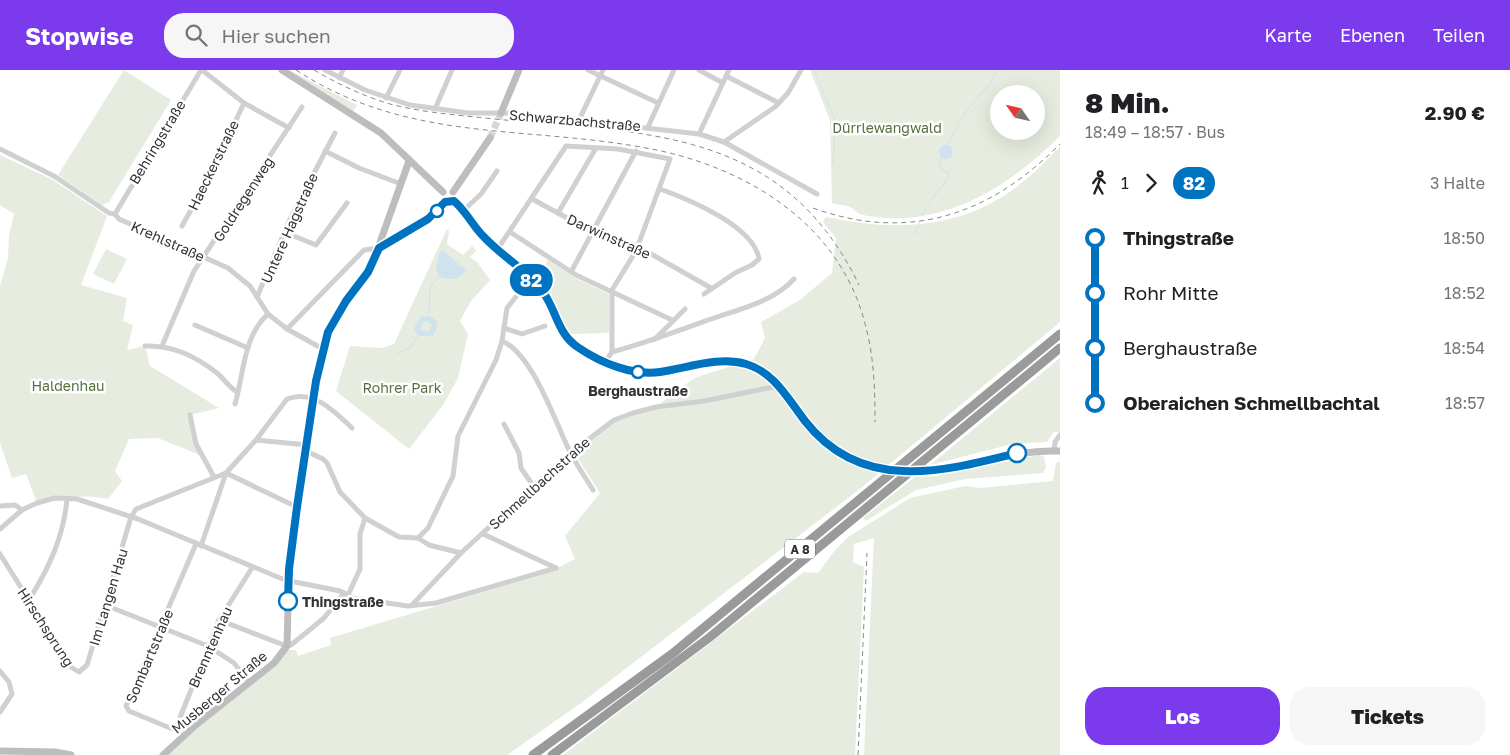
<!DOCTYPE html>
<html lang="de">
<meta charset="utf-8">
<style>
body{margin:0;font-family:"Golos Text",sans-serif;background:#f6f6f6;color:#202124;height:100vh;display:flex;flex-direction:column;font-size:19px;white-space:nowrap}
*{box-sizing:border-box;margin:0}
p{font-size:16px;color:#757577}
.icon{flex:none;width:28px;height:28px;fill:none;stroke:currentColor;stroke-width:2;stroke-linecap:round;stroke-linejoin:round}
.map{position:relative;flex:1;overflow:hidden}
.details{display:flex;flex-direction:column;background:#fff;width:450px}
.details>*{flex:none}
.badge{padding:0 10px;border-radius:16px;font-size:18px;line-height:32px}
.needle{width:32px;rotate:304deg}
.tools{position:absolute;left:990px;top:15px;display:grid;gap:10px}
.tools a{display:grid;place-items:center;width:55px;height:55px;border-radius:50%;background:#fff;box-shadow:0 5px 20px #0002;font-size:25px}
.map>.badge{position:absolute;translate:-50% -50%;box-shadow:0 0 0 2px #fff}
.legs{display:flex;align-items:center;gap:8px;height:55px;padding:0 25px;font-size:16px}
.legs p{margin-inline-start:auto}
.headline{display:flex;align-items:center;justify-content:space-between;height:85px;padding:0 25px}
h1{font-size:28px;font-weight:800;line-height:38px}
.cta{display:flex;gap:10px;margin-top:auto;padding:10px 25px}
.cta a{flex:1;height:58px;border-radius:20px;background:#7c3aed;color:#fff;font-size:20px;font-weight:800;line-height:58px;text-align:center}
.cta a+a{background:#f6f6f6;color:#202124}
ul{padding:0 25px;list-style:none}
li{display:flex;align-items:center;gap:18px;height:55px;font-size:19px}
li i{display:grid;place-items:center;width:8px;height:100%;margin:0 6px;background:currentColor}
li i::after{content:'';width:12px;height:12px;margin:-6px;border:4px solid;border-radius:50%;background:#fff}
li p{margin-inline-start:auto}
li:first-child i{background:linear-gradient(#0000 50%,currentColor 0)}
li:last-child i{background:linear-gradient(currentColor 50%,#0000 0)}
header{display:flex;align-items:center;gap:30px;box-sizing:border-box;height:70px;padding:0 25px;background:#7c3aed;color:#fff}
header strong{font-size:24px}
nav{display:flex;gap:28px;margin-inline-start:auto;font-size:18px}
.search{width:350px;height:45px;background:#f6f6f6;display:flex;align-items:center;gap:12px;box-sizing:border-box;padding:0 18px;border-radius:20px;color:#757577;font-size:19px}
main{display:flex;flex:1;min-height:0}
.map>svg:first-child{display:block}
</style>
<header>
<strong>Stopwise</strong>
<div class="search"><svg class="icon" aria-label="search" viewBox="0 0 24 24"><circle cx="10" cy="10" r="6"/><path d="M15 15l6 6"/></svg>Hier suchen</div>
<nav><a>Karte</a><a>Ebenen</a><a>Teilen</a></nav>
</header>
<main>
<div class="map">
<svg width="1060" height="685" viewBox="0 0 1060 685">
<rect width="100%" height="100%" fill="#fff"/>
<g fill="#e6ecdf" fill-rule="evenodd">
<polygon points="124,0 171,30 109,132 102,135 58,105"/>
<polygon points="289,0 357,35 353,42"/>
<path d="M810 0H1060V66C1008 118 940 161 863 145 857 144 855 139 850 137 845 135 838 135 832 133L830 50ZM999 24H1036V61H999Z"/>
<path d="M1060 77V252L861 418 581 633 507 685H168L184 668 279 591 288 580H296L298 586 331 575 330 568 547 503 575 489 565 466 600 423 575 384 571 383 614 350 656 337 694 308 754 289 765 268 761 252 800 230 832 203 836 168 823 152 826 147C896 162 966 160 1024 111 1037 101 1048 88 1060 77Z"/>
<path d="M0 85 53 110 107 146 81 215 127 228 123 251 133 255 127 280 145 276 150 296 219 338 190 345 192 363 202 386 158 368 129 369 115 401 122 411 108 429C84 424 60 427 37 433L26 404 12 408 0 373V216L8 188 9 165 14 144 0 135Z"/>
<polygon points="447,159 449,161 447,174 463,185 472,176 476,181 470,187 477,192 490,210 471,231 460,251 468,264 458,308 443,335 409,379 336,321 350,276 382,278 394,274"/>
<polygon points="106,179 127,189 114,214 93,204"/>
<path d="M548 190 575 208 609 224V263L571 264C556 245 554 226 537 207Z"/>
<polygon points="1060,288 1060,362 1054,362 1047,372 1012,374 930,395"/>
<polygon points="1039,385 1044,387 1046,397 1043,403 965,409 916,420 866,451 863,448 915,407 936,406"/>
<polygon points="1060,391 1060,685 864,685 874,468 854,474 853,492 864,497 855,685 563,685 804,502 818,503 836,479 848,467 910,428 965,416 981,418 1053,411 1056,393"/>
</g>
<g fill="#cfe2ee" fill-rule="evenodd">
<circle cx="946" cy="82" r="7"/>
<path d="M443 181 466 200C458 211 452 210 440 207L436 200 439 184Z"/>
<path d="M422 246 432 247 437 252V257L433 266H418L414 258ZM424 251H428L432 255 428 262 420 259Z"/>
</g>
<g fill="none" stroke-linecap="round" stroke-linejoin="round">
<g stroke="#cfe2ee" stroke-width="1">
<polyline points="814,0 835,50 833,95"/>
<polyline points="949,72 966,41 992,11 997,0"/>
<polyline points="928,135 949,107 948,102 942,100 939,94 942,86"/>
<polyline points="922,145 927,137"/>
<polyline points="914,165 920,151"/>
<path d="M428 246C432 230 425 215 440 207"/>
<polyline points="397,283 398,283"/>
<polyline points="399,283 411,277 418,265"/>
</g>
<polyline stroke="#d6d6d6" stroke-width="7" stroke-dasharray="7 3.5" stroke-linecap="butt" points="490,68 501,43"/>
<g stroke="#d0d0d0" stroke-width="5">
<polyline points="202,0 244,33 289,58"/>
<polyline points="325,0 365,20 410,35 468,43 512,43 699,64 724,72 817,124"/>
<polyline points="588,0 658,33"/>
<polyline points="699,0 723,13"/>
<polyline points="726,6 779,33"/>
<polyline points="339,8 343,0"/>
<polyline points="386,28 400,0"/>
<polyline points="435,39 452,0"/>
<polyline points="579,50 603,0"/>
<polyline points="648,57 674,0"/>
<polyline points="699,64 729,0"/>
<polyline points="724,72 775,37 788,23 801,0"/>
<polyline points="0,79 54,106 109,143 115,144 119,149 228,198 250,216 268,244 287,259 323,279"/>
<polyline points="325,81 359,98 401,114"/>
<path d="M660 119C688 129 754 156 759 189L752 195 735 203 704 224"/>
<polyline points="532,129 593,162 637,176 711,218"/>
<polyline points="464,140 481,124 497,101"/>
<polyline points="558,143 596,78"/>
<polyline points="115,144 201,0"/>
<polyline points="182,156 210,106 244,33"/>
<polyline points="284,162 316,175 347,133"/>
<polyline points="510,162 576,205 672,250"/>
<polyline points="497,180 566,76 618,79 670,89 636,181 612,220 612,282 605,292"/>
<polyline points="571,202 636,81"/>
<polyline points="257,227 290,149 335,63"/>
<polyline points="195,255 248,278"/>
<polyline points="504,258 522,264 545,256"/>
<polyline points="287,259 364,180 379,178"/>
<polyline points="655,269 685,239"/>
<path d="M502 271C532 283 555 351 569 380 576 394 585 407 593 420"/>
<path d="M145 276C173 275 195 286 217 303 224 309 229 317 237 322"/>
<polyline points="162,276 194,201 302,37"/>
<path d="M612 282C646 273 678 261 711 249 740 239 773 232 794 209"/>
<path d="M235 334C244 304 243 266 268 244"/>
<polyline points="190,345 196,374 214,407"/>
<polyline points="504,354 519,383 521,398 534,417"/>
<polyline points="256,370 307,375"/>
<polyline points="306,381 323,389 327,393 340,422 365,448 399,467 418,468 429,475 461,483"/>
<polyline points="1054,381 1055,372 1060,365"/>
<polyline points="0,436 15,435 22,440"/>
<polyline points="0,459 22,440 37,433 55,428 77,429 138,449 285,510 340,521 353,528 408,536 436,533 556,498"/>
<polyline points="483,464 556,498"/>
<polyline points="418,468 428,458 453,406 458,366 496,290 502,271 507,238 530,209"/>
<polyline points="201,476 226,403 297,437"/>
<path d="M0 484 71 597 79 602 87 595 131 447 136 439 226 403 256 370 287 329C314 319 335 342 352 358"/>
<polyline points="348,525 360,499 360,464 365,448"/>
<path d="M29 530C49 498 64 466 67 428"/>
<polyline points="105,535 208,576 234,593 250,613"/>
<polyline points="412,535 461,483 564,388 614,350 633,343 656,337 704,331 778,316"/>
<polyline points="219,550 284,575 291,575 324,548 344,523"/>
<polyline points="0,601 9,612 12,624 0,642"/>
<polyline points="175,660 219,550 252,498"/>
<polyline points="183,667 175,660 129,641 126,636 196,474"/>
</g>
<g stroke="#bdbdbd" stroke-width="7">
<polyline points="282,0 381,63 443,122"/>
<polyline points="501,43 519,0"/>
<polyline points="453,122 490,68"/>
<path d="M453 131C467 142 473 157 485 169 503 187 528 201 543 222 557 242 557 264 579 279 601 293 631 305 657 302 685 300 715 286 743 294 785 304 799 354 833 377 915 432 977 378 1060 381"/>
<polyline points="379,178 428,149 445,133"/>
<polyline points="0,681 55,682 71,685"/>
<polyline points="163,685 197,654 274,593 287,576 289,499 316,311 325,271 346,231 372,195 409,91"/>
</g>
<g stroke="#9a9a9a" stroke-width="9">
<polyline points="533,685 672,584 1060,264"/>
<polyline points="552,685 710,567 1060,278"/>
</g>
<g stroke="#888" stroke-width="1" stroke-dasharray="5 4" stroke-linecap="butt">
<path d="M296 0C408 73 523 55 646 78 742 95 837 151 864 250 874 284 875 318 875 352"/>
<path d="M314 0C338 14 363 26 390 34 424 43 459 45 494 49 646 63 783 58 859 215"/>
<path d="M813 138C910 173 991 144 1060 74"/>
<polyline points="858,685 867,483"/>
</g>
</g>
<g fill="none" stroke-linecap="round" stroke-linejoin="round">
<defs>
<path id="line-1" d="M288 531 289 499 297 437 316 311 328 262 346 231 368 202 379 178 428 149 445 132 454 131C467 142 473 157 485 168 503 187 528 201 543 222 557 241 557 264 579 278 601 293 633 306 660 302 688 298 718 286 746 294 774 302 788 329 805 351 861 423 942 402 1017 383"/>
</defs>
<use href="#line-1" stroke="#fff" stroke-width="11"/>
<use href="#line-1" stroke="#0073c0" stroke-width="8"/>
</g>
<g fill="#fff" stroke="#0073c0" stroke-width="2.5">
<circle cx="437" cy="141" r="6"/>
<circle cx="638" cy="302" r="6"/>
<circle cx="1017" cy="383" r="9"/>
<circle cx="288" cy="531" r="9"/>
</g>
<g text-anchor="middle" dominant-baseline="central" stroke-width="5" stroke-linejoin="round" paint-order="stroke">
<rect fill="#fff" stroke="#707070" stroke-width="1" x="785" y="469.5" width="30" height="19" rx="4"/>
<g font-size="12" font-weight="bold" fill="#333">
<text x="800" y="479">A 8</text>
</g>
<g font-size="14" fill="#333" stroke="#fff">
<text transform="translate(575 50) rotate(5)">Schwarzbachstraße</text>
<text transform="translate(157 72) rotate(-59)">Behringstraße</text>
<text transform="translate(213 95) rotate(-64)">Haeckerstraße</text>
<text transform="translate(243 129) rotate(-57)">Goldregenweg</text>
<text transform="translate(289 158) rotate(-66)">Untere Hagstraße</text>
<text transform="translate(609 166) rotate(24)">Darwinstraße</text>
<text transform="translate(168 171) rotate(24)">Krehlstraße</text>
<text transform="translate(539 413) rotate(-42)">Schmellbachstraße</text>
<text transform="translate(108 527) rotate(-73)">Im Langen Hau</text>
<text transform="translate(46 557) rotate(57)">Hirschsprung</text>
<text transform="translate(210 577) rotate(-66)">Brenntenhau</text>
<text transform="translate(149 586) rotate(-67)">Sombartstraße</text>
<text transform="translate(219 622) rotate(-40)">Musberger Straße</text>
</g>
<g font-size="14" fill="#56703f" stroke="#fff">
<text x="887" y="57">Dürrlewangwald</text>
<text x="68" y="315">Haldenhau</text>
<text x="402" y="317">Rohrer Park</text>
</g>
<g font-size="14" font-weight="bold" fill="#333" stroke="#fff">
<text x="638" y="320">Berghaustraße</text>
<text x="302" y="531" text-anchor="start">Thingstraße</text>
</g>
</g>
</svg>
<div class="tools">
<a><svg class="needle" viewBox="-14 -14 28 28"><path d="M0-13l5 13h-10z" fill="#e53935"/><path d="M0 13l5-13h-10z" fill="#757577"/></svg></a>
</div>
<b class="badge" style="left:531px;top:210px;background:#0073c0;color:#fff">82</b>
</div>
<section class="details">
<div class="headline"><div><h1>8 Min.</h1><p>18:49 – 18:57 · Bus</p></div><b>2.90 €</b></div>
<div class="legs"><svg class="icon" aria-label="walk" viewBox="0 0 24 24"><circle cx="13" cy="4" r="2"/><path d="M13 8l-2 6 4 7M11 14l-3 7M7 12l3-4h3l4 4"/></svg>1<svg class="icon" aria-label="forward" viewBox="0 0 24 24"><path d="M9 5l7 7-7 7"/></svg><b class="badge" style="background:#0073c0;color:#fff">82</b><p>3 Halte</p></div>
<ul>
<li><i style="color:#0073c0"></i><b>Thingstraße</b><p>18:50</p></li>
<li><i style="color:#0073c0"></i><span>Rohr Mitte</span><p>18:52</p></li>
<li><i style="color:#0073c0"></i><span>Berghaustraße</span><p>18:54</p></li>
<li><i style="color:#0073c0"></i><b>Oberaichen Schmellbachtal</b><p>18:57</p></li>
</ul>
<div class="cta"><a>Los</a><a>Tickets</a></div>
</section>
</main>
